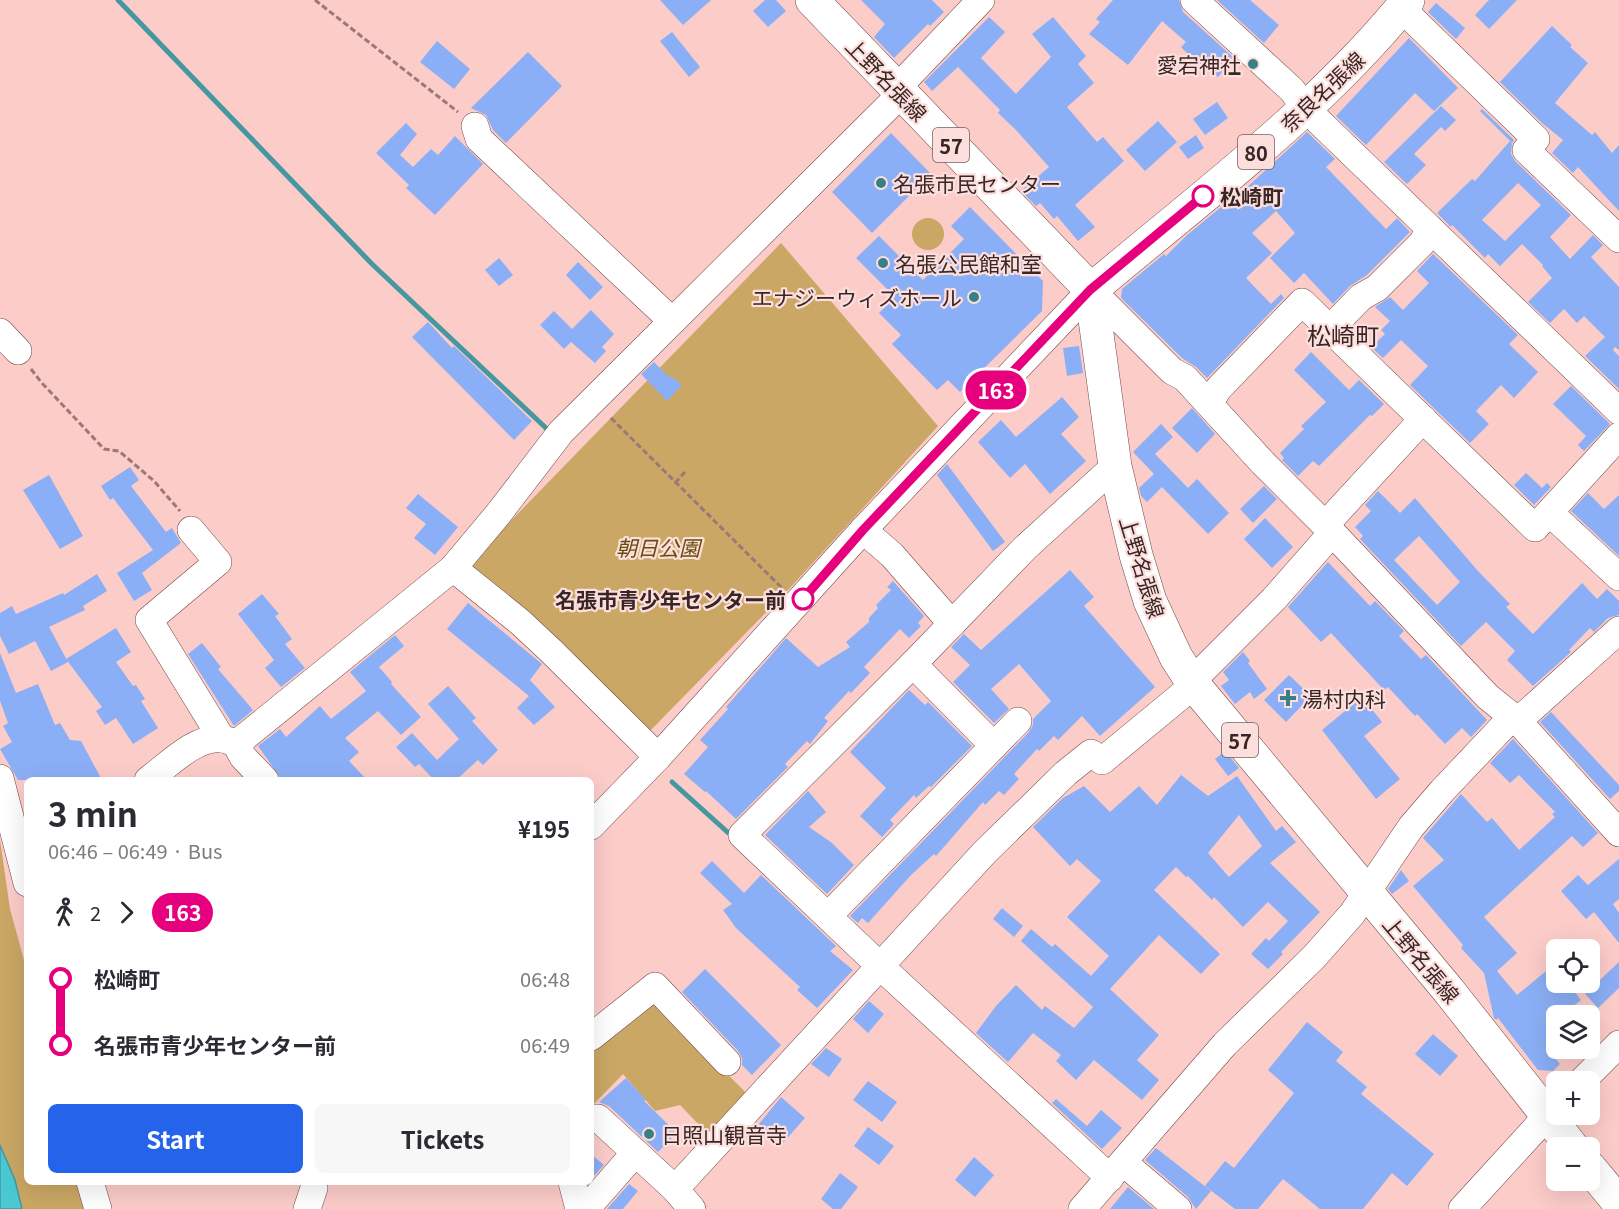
<!DOCTYPE html>
<meta charset="utf-8">
<style>
body{margin:0;font-family:Georgia,"Noto Sans JP",serif;background:#f7f7f7;color:#2b2b33;height:100vh;display:flex;flex-direction:column;font-size:22px;white-space:nowrap}
*{box-sizing:border-box;margin:0}
p{font-size:20px;color:#7c7c81}
.icon{flex:none;width:33px;height:33px;fill:none;stroke:currentColor;stroke-width:2;stroke-linecap:round;stroke-linejoin:round}
.map{position:relative;flex:1;overflow:hidden}
.side{position:absolute;left:24px;top:777px;width:570px;height:408px;display:flex;flex-direction:column;background:#fff;border-radius:9px;box-shadow:0 6px 24px #0002}
.side>*{flex:none}
.badge{padding:0 12px;border-radius:20px;font-size:21px;line-height:39px}
.buttons{position:absolute;left:1546px;top:939px;display:grid;gap:12px}
.buttons a{display:grid;place-items:center;width:54px;height:54px;border-radius:9px;background:#fff;box-shadow:0 6px 24px #0002;font-size:30px}
.map>.badge{position:absolute;translate:-50% -50%;box-shadow:0 0 0 3px #fff}
.legs{display:flex;align-items:center;gap:9px;height:66px;padding:0 24px;font-size:20px}
.legs p{margin-inline-start:auto}
.headline{display:flex;align-items:center;justify-content:space-between;height:102px;padding:0 24px}
h1{font-size:33px;font-weight:700;line-height:45px}
.cta{display:flex;gap:12px;margin-top:auto;padding:12px 24px}
.cta a{flex:1;height:69px;border-radius:9px;background:#2563eb;color:#fff;font-size:24px;font-weight:700;line-height:69px;text-align:center}
.cta a+a{background:#f7f7f7;color:#2b2b33}
ul{padding:0 24px;list-style:none}
li{display:flex;align-items:center;gap:21px;height:66px;font-size:22px}
li i{display:grid;place-items:center;width:9px;height:100%;margin:0 8px;background:currentColor}
li i::after{content:'';width:15px;height:15px;margin:-8px;border:4px solid;border-radius:50%;background:#fff}
li p{margin-inline-start:auto}
li:first-child i{background:linear-gradient(#0000 50%,currentColor 0)}
li:last-child i{background:linear-gradient(currentColor 50%,#0000 0)}
.map>svg:first-child{display:block}
</style>
<div class="map">
<svg width="1619" height="1209" viewBox="0 0 1619 1209">
<rect width="100%" height="100%" fill="#fcccc9"/>
<g fill="#caa765">
<circle cx="928" cy="234" r="16"/>
<polygon points="781,243 938,426 789,589 645,736 464,569"/>
<polygon points="0,840 10,909 27,971 27,1182 81,1182 87,1209 22,1209 15,1180 0,1145"/>
<polygon points="653,999 752,1099 719,1131 704,1130 680,1105 655,1111 623,1074 591,1107 591,1046"/>
</g>
<polygon fill="#4bc9d3" stroke="#45989f" stroke-width="1.5" points="0,1145 15,1180 22,1209 0,1209"/>
<g fill="none" stroke-linecap="round" stroke-linejoin="round">
<g stroke="#45989f" stroke-width="5">
<polyline points="118,0 372,264 547,429 548,433"/>
<polyline points="672,782 734,838"/>
</g>
</g>
<g fill="#8baff6" fill-rule="evenodd">
<polygon points="660,0 711,0 683,25"/>
<polygon points="765,0 776,0 786,11 768,27 753,11"/>
<polygon points="861,0 932,0 944,12 930,26 928,24 894,58 874,37 885,24"/>
<polygon points="1113,0 1179,0 1183,12 1234,58 1218,77 1192,58 1181,47 1186,42 1162,21 1128,65 1089,34 1100,22 1096,19"/>
<polygon points="1217,0 1250,0 1279,25 1264,43"/>
<polygon points="1489,0 1517,0 1489,29 1475,15"/>
<polygon points="1436,3 1465,28 1456,39 1428,12"/>
<polygon points="989,17 1005,32 981,58 1016,94 1051,57 1032,34 1053,17 1086,56 1078,64 1094,83 1067,107 1097,142 1103,137 1124,161 1075,205 1095,227 1078,241 1057,216 1054,219 1040,203 1036,206 1021,191 1049,167 1015,129 998,113 1000,110 958,67 932,91 924,82"/>
<polygon points="1552,26 1572,45 1570,47 1588,63 1555,103 1592,135 1595,132 1612,153 1619,145 1619,211 1578,167 1573,173 1552,153 1563,140 1542,123 1500,82"/>
<polygon points="672,32 700,67 689,77 660,41"/>
<polygon points="1409,38 1458,88 1434,111 1415,93 1366,145 1336,116"/>
<polygon points="437,41 470,69 454,89 420,62"/>
<polygon points="528,52 562,86 506,143 493,130 486,115 471,108"/>
<polygon points="1217,102 1228,118 1205,135 1193,119"/>
<polygon points="1441,106 1456,120 1445,131 1441,127 1414,154 1426,165 1407,184 1384,162"/>
<polygon points="1482,109 1514,140 1512,143 1480,111"/>
<polygon points="1158,121 1177,142 1145,171 1126,150"/>
<polygon points="406,123 417,134 400,155 413,167 431,149 438,155 455,136 483,164 435,215 406,188 409,185 376,153"/>
<polygon points="1307,132 1335,159 1326,167 1386,229 1397,218 1410,232 1367,275 1350,286 1333,304 1304,273 1294,283 1270,258 1295,233 1276,211 1252,233 1272,253 1246,278 1271,304 1281,294 1284,298 1207,378 1196,367 1182,358 1121,298 1122,289 1164,254 1166,256 1186,236 1243,189 1244,190"/>
<polygon points="891,133 931,174 872,233 832,192"/>
<polygon points="1196,135 1204,148 1188,159 1179,147"/>
<path d="M1510 141 1512 144 1511 154 1515 161 1571 215 1550 237 1570 259 1593 235 1603 245 1591 257 1619 287V350L1615 347 1613 350 1619 356V389L1585 356 1605 337 1584 316 1577 323 1564 309 1550 323 1528 302 1552 278 1542 266 1543 265 1522 244 1500 266 1488 254 1485 258 1452 225 1451 227 1437 213 1472 179 1475 181ZM1518 183 1541 205 1505 241 1482 220Z"/>
<polygon points="970,207 1043,281 1042,311 960,392 948,380 937,390 892,344 901,335 879,313 895,297 856,258 879,236 923,280 964,239 951,226"/>
<polygon points="1433,254 1518,335 1509,344 1538,372 1514,398 1501,385 1476,411 1489,424 1470,443 1410,385 1428,366 1401,340 1383,358 1371,347 1385,334 1381,330 1390,321 1375,307 1390,297 1403,310 1429,283 1417,271"/>
<polygon points="499,258 513,275 499,286 485,270"/>
<polygon points="578,262 603,287 590,300 566,275"/>
<polygon points="591,310 614,334 602,347 606,351 595,363 571,342 564,349 540,325 554,311 572,329"/>
<polygon points="428,322 452,348 454,346 532,421 514,440 412,337"/>
<polygon points="1079,346 1083,373 1067,376 1063,348"/>
<polygon points="1311,352 1349,390 1359,380 1384,404 1372,416 1370,415 1319,466 1313,461 1298,476 1282,460 1284,458 1280,453 1304,429 1301,426 1326,402 1294,370"/>
<polygon points="654,362 670,378 671,376 682,385 667,401 641,374"/>
<polygon points="1571,386 1610,424 1584,451 1578,445 1586,436 1553,404"/>
<polygon points="1062,397 1079,417 1061,434 1086,461 1050,494 1025,464 1010,478 978,442 1001,420 1016,437"/>
<polygon points="1192,408 1215,434 1197,453 1172,428"/>
<polygon points="1161,424 1173,437 1155,454 1188,488 1197,479 1229,513 1208,534 1162,487 1147,502 1141,496 1139,488 1154,474 1133,452"/>
<polygon points="947,464 1005,542 993,551 937,475"/>
<polygon points="130,467 139,480 131,486 166,532 172,528 181,543 142,573 152,590 134,601 117,573 153,550 113,498 110,500 101,486"/>
<polygon points="1526,473 1542,488 1547,483 1551,487 1534,505 1514,485"/>
<polygon points="49,475 83,536 60,549 23,490"/>
<polygon points="1264,486 1277,499 1253,523 1240,509"/>
<path d="M1378 491 1400 513 1415 498 1478 571 1510 604 1506 607 1533 634 1582 583 1597 599 1607 589 1619 601V615L1608 618 1594 632 1590 628 1569 650 1571 652 1533 686 1507 660 1515 651 1486 622 1461 646 1360 539 1363 536 1355 527 1371 511 1365 505ZM1419 536 1460 582 1437 605 1394 560Z"/>
<polygon points="1588,493 1604,509 1619,495 1619,556 1571,511"/>
<polygon points="418,494 458,527 435,555 414,538 426,524 406,508"/>
<polygon points="1265,518 1293,547 1272,568 1244,539"/>
<polygon points="1328,562 1370,606 1375,601 1404,631 1399,636 1421,659 1426,655 1487,720 1471,737 1462,728 1445,744 1417,714 1415,716 1388,687 1384,690 1331,633 1321,642 1288,607"/>
<polygon points="1070,570 1094,597 1084,606 1155,687 1100,736 1082,716 1058,740 1054,736 1039,751 1037,749 1014,774 1019,779 1004,795 999,791 985,805 983,802 936,856 934,854 911,875 868,923 862,918 858,923 850,916 1029,732 1033,725 1033,719 1051,701 1019,664 991,689 1009,709 994,723 953,682 970,665 951,647 964,634 981,650"/>
<polygon points="97,574 107,591 83,606 85,610 49,627 68,662 51,671 35,641 9,654 0,636 0,613 12,606 16,614 63,593 64,595"/>
<polygon points="893,581 924,616 918,623 921,626 909,638 900,629 864,667 870,673 851,693 849,691 824,718 828,721 810,744 807,741 785,764 788,767 736,819 706,791 705,792 684,774 708,747 700,740 728,709 726,707 753,676 786,638 818,667 850,647 846,642 869,622 869,618 878,608 876,605 891,590 887,587"/>
<polygon points="262,594 279,614 275,616 292,639 285,644 305,668 281,687 265,668 274,660 238,614"/>
<polygon points="468,603 542,664 530,680 555,707 534,725 517,708 529,696 447,629"/>
<polygon points="116,628 131,652 116,662 133,686 136,685 145,699 141,701 158,728 133,744 116,718 105,725 96,711 102,707 66,659"/>
<polygon points="395,635 404,646 379,667 392,682 391,684 421,717 401,735 378,711 345,738 359,752 349,761 367,780 282,780 258,746 280,729 286,737 320,706 331,719 366,691 350,672"/>
<polygon points="202,643 221,667 218,669 253,710 234,726 188,654"/>
<polygon points="1243,652 1250,661 1248,663 1267,689 1254,699 1250,692 1235,704 1221,686 1229,680 1223,672"/>
<polygon points="0,653 16,693 38,684 55,725 60,723 70,740 81,741 102,780 18,780 0,749 12,742 3,726 8,723 0,701"/>
<polygon points="1289,675 1311,696 1286,722 1264,700"/>
<polygon points="448,686 476,718 472,721 498,750 483,765 478,760 456,780 434,780 419,764 415,767 396,747 412,733 437,760 459,739 428,704"/>
<polygon points="909,690 925,705 928,702 972,746 931,787 929,786 916,798 914,795 890,820 894,824 882,837 860,816 886,788 850,752"/>
<polygon points="1362,697 1382,722 1364,736 1400,779 1376,799 1322,730"/>
<polygon points="1551,712 1619,785 1619,791 1610,799 1540,722"/>
<polygon points="1513,739 1598,833 1583,847 1572,836 1484,917 1517,953 1497,971 1517,995 1557,962 1557,982 1567,982 1581,1000 1561,1016 1557,1016 1557,1050 1552,1054 1560,1064 1553,1071 1538,1070 1498,1018 1496,1020 1494,1018 1484,973 1461,948 1463,945 1413,886 1444,860 1423,838 1461,794 1487,822 1492,818 1519,850 1555,817 1552,814 1555,812 1519,775 1510,783 1490,763"/>
<polygon points="1225,751 1239,768 1228,776 1215,759"/>
<path d="M1181 775 1208 796 1237 776 1276 831 1282 826 1296 842 1270 863 1320 912 1281 952 1283 954 1268 969 1251 954 1266 938 1269 941 1288 921 1268 902 1243 927 1214 897 1212 900 1188 876 1186 877 1176 867 1154 890 1220 954 1201 974 1159 935 1110 989 1159 1035 1137 1060 1159 1080 1142 1100 1094 1060 1076 1080 1056 1061 1061 1055 1033 1033 1008 1062 976 1033 996 1006 1016 985 1042 1010 1045 1006 1074 1028 1093 1007 1021 941 1031 929 1052 947 1055 944 1091 976 1109 956 1067 917 1101 881 1077 859 1070 866 1033 827 1063 798 1084 786 1110 812 1139 786 1157 805ZM1239 815 1262 846 1229 877 1208 853Z"/>
<polygon points="808,791 826,812 809,827 832,843 854,865 827,894 765,835"/>
<polygon points="1619,859 1619,899 1613,904 1619,913 1619,943 1594,912 1586,919 1561,891 1578,875 1588,885"/>
<polygon points="712,861 744,893 761,875 836,946 830,951 853,970 817,1008 797,990 800,987 736,928 723,910 732,904 700,873"/>
<polygon points="1401,870 1409,881 1392,894 1388,889"/>
<polygon points="1002,908 1023,926 1014,937 993,919"/>
<polygon points="1619,962 1619,988 1598,1008 1585,994"/>
<polygon points="705,969 781,1045 752,1075 742,1065 742,1058 738,1051 682,992"/>
<polygon points="869,1001 884,1014 868,1033 853,1019"/>
<polygon points="1307,1022 1343,1052 1336,1061 1367,1087 1361,1094 1434,1154 1407,1186 1392,1173 1363,1209 1320,1209 1283,1179 1258,1209 1235,1209 1205,1186 1225,1161 1234,1168 1294,1093 1268,1070"/>
<polygon points="1433,1034 1458,1056 1440,1076 1415,1054"/>
<polygon points="826,1048 842,1059 829,1077 811,1064"/>
<polygon points="626,1078 646,1100 644,1101 677,1133 658,1152 609,1106 599,1102"/>
<polygon points="868,1081 897,1102 882,1122 853,1100"/>
<polygon points="781,1097 805,1118 782,1144 759,1124"/>
<polygon points="1056,1099 1087,1126 1101,1110 1122,1128 1102,1149 1052,1103"/>
<polygon points="868,1127 894,1146 879,1165 854,1146"/>
<polygon points="1156,1148 1211,1191 1196,1209 1188,1197 1145,1160"/>
<polygon points="591,1154 604,1165 592,1178 591,1177"/>
<polygon points="974,1157 994,1175 975,1197 955,1180"/>
<polygon points="840,1173 858,1187 841,1209 833,1209 821,1199"/>
<polygon points="629,1184 638,1191 623,1209 607,1209"/>
<polygon points="1128,1187 1154,1209 1110,1209"/>
</g>
<g fill="none" stroke-linecap="round" stroke-linejoin="round">
<defs>
<g id="minor">
<polyline points="1194,0 1292,90 1306,109 1619,411"/>
<polyline points="1401,8 1536,139 1526,150 1619,239"/>
<polyline points="897,88 981,0"/>
<polyline points="475,126 479,139 672,321"/>
<polyline points="1330,329 1361,297 1377,288 1422,243 1430,229"/>
<polyline points="0,332 18,351"/>
<polyline points="1209,403 1219,388 1302,302 1535,528 1619,436"/>
<polyline points="1550,513 1619,577"/>
<polyline points="1325,525 1423,419"/>
<polyline points="191,530 218,562 149,620 222,739"/>
<polyline points="863,530 892,555 952,624"/>
<polyline points="453,568 520,622 550,650 658,757"/>
<polyline points="913,664 994,746"/>
<polyline points="1192,681 1274,599 1332,533"/>
<polyline points="1518,721 1619,630"/>
<polyline points="236,744 453,568 499,513 561,432 901,94"/>
<polyline points="0,778 27,883"/>
<path d="M148 780C167 766 197 735 222 739 226 739 232 742 236 744L243 757 265 780"/>
<polyline points="591,826 658,757 863,530 1091,290 1172,371 1185,378 1263,463 1325,525 1488,697 1518,721 1619,833"/>
<polyline points="828,916 1018,721"/>
<polyline points="591,1037 655,986 727,1062"/>
<polyline points="1581,1082 1619,1044"/>
<polyline points="591,1118 598,1118 675,1189 692,1209"/>
<polyline points="1125,1160 1131,1169 1178,1209"/>
<polyline points="1110,1178 880,966 742,835 913,664 1025,548 1115,466"/>
<polyline points="90,1182 98,1209"/>
<polyline points="572,1182 579,1209"/>
<polyline points="675,1189 985,852 1066,773 1091,753 1102,761 1194,685"/>
<polyline points="307,1209 314,1188"/>
<polyline points="586,1209 635,1153"/>
<polyline points="1082,1209 1225,1044 1314,957 1352,914 1411,827 1442,791 1512,717"/>
<polyline points="1462,1209 1557,1105"/>
</g>
<g id="major">
<polyline points="812,0 1091,290 1115,466 1136,555 1150,601 1176,657 1194,685 1449,991 1573,1148"/>
<path d="M1091 290C1200 198 1318 111 1408 0"/>
<polyline points="1590,1168 1619,1203"/>
</g>
</defs>
<use href="#minor" stroke="#714947" stroke-width="28"/>
<use href="#major" stroke="#714947" stroke-width="34"/>
<g stroke="#9b7977" stroke-width="3" stroke-dasharray="6 3" stroke-linecap="butt">
<polyline points="315,0 458,112"/>
<polyline points="31,369 41,382 104,449 119,451 154,481 180,511"/>
<polyline points="611,418 782,588"/>
<polyline points="675,483 685,472"/>
</g>
<use href="#minor" stroke="#fff" stroke-width="27"/>
<use href="#major" stroke="#fff" stroke-width="33"/>
</g>
<g fill="none" stroke-linecap="round" stroke-linejoin="round">
<defs>
<polyline id="line-1" points="803,599 863,530 1090,290 1203,196"/>
</defs>
<use href="#line-1" stroke="#fff" stroke-width="14"/>
<use href="#line-1" stroke="#e6007e" stroke-width="9"/>
</g>
<g fill="#388086" stroke="#fcdfdd" stroke-width="2">
<circle cx="1253" cy="64" r="6"/>
<circle cx="881" cy="183" r="6"/>
<circle cx="883" cy="263" r="6"/>
<circle cx="974" cy="297" r="6"/>
<path d="M1285 689h6v6h6v6h-6v6h-6v-6h-6v-6h6z"/>
<circle cx="649" cy="1134" r="6"/>
</g>
<g fill="#fff" stroke="#e6007e" stroke-width="3">
<circle cx="1203" cy="196" r="10"/>
<circle cx="803" cy="599" r="10"/>
</g>
<g text-anchor="middle" dominant-baseline="central" stroke-width="4.5" stroke-linejoin="round" paint-order="stroke">
<g fill="#fcdfdd" stroke="#735e5c" stroke-width="1.5">
<rect x="933" y="128" width="36" height="34" rx="4.5"/>
<rect x="1238" y="135" width="36" height="34" rx="4.5"/>
<rect x="1222" y="723" width="36" height="34" rx="4.5"/>
</g>
<g font-size="20" font-weight="bold" fill="#382625">
<text x="951" y="145">57</text>
<text x="1256" y="152">80</text>
<text x="1240" y="740">57</text>
</g>
<g font-size="21" fill="#382625" stroke="#fcdfdd" text-anchor="start">
<text x="1241" y="64" text-anchor="end">愛宕神社</text>
<text x="893" y="183">名張市民センター</text>
<text x="895" y="263">名張公民館和室</text>
<text x="962" y="297" text-anchor="end">エナジーウィズホール</text>
<text x="1302" y="698">湯村内科</text>
<text x="661" y="1134">日照山観音寺</text>
</g>
<g font-size="21" fill="#382625" stroke="#fcdfdd">
<text transform="translate(887 79) rotate(46)">上野名張線</text>
<text transform="translate(1322 91) rotate(-43)">奈良名張線</text>
<text transform="translate(1143 567) rotate(73)">上野名張線</text>
<text transform="translate(1422 959) rotate(50)">上野名張線</text>
</g>
<g font-size="21" font-weight="bold" fill="#382625" stroke="#fcdfdd" text-anchor="start">
<text x="1220" y="196">松崎町</text>
<text x="786" y="599" text-anchor="end">名張市青少年センター前</text>
</g>
<g font-size="21" font-style="italic" fill="#674c0c" stroke="#fcdfdd">
<text x="658" y="547">朝日公園</text>
</g>
<g font-size="24" fill="#382625" stroke="#fcdfdd">
<text x="1343" y="334">松崎町</text>
</g>
</g>
</svg>
<div class="buttons">
<a><svg class="icon" aria-label="locate" viewBox="0 0 24 24"><circle cx="12" cy="12" r="6"/><path d="M12 2v4M12 18v4M2 12h4M18 12h4"/></svg></a>
<a><svg class="icon" aria-label="layers" viewBox="0 0 24 24"><path d="M12 4l9 5-9 5-9-5zM3 14l9 5 9-5"/></svg></a>
<a>+</a>
<a>−</a>
</div>
<b class="badge" style="left:996px;top:390px;background:#e6007e;color:#fff">163</b>
<section class="side">
<div class="headline"><div><h1>3 min</h1><p>06:46 – 06:49 · Bus</p></div><b>¥195</b></div>
<div class="legs"><svg class="icon" aria-label="walk" viewBox="0 0 24 24"><circle cx="13" cy="4" r="2"/><path d="M13 8l-2 6 4 7M11 14l-3 7M7 12l3-4h3l4 4"/></svg>2<svg class="icon" aria-label="forward" viewBox="0 0 24 24"><path d="M9 5l7 7-7 7"/></svg><b class="badge" style="background:#e6007e;color:#fff">163</b></div>
<ul>
<li><i style="color:#e6007e"></i><b>松崎町</b><p>06:48</p></li>
<li><i style="color:#e6007e"></i><b>名張市青少年センター前</b><p>06:49</p></li>
</ul>
<div class="cta"><a>Start</a><a>Tickets</a></div>
</section>
</div>
